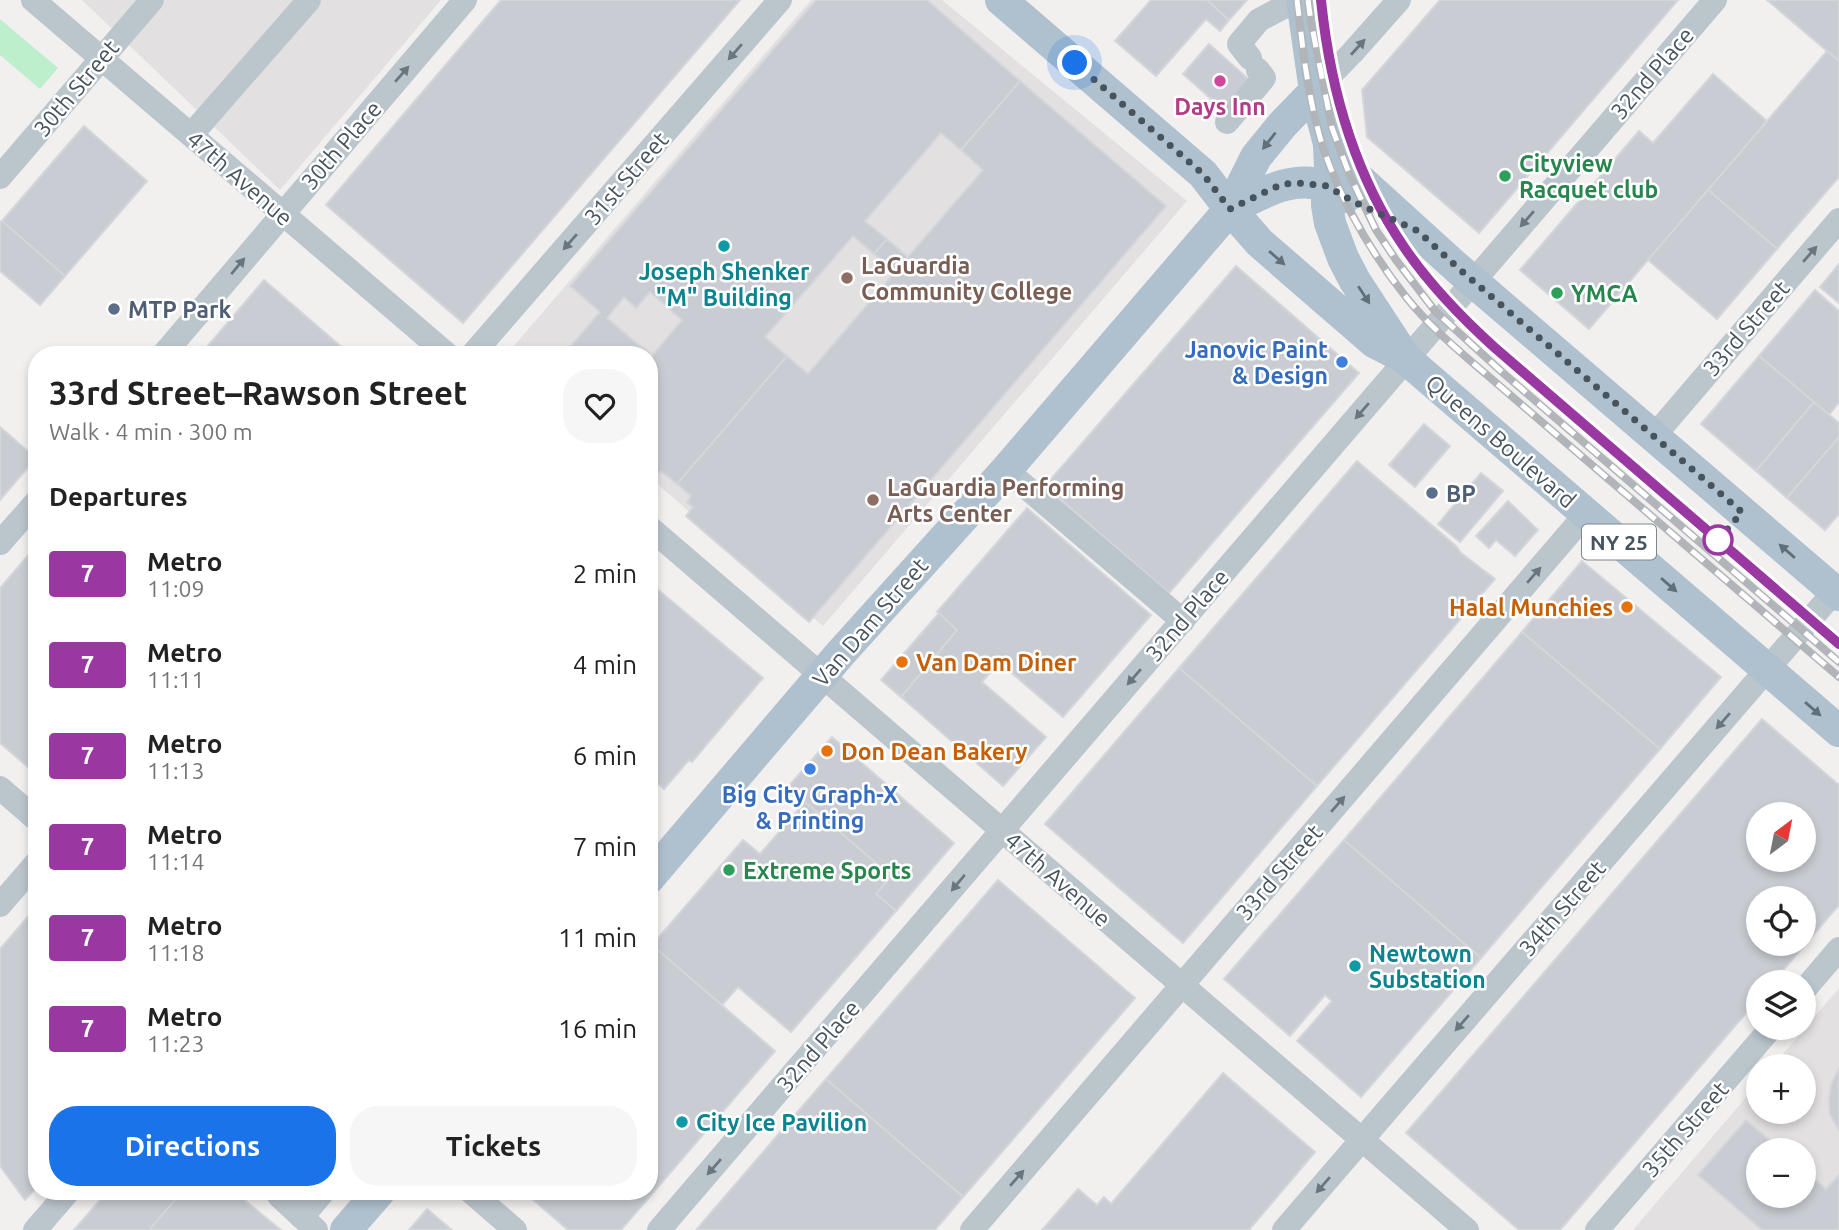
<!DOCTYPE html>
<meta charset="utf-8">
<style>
body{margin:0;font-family:Ubuntu,sans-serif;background:#f6f6f6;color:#222;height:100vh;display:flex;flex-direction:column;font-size:26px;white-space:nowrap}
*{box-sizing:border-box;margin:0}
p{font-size:23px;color:#767676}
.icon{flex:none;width:38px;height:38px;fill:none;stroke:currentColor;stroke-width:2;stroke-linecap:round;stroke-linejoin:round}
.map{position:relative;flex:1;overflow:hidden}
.sheet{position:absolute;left:28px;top:346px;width:630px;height:854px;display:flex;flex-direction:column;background:#fff;border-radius:28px;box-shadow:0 4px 10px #0003}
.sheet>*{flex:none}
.badge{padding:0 14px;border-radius:5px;font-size:24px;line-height:46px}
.needle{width:46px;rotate:32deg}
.tools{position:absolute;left:1746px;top:802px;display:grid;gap:14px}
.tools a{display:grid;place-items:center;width:70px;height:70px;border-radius:50%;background:#fff;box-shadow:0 4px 10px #0003;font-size:35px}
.you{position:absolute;width:35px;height:35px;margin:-18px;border:5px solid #fff;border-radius:50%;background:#1a73e8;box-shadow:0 0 0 10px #1a73e833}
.map>.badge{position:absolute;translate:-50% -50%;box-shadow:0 0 0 4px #fff}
h2{padding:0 21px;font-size:26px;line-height:63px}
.round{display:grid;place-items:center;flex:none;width:74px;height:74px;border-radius:28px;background:#f6f6f6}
.overview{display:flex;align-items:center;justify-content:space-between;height:119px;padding:0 21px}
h1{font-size:33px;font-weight:700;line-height:52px}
.action{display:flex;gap:14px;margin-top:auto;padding:14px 21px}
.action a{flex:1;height:80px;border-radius:28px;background:#1a73e8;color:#fff;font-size:28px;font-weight:700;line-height:80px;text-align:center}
.action a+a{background:#f6f6f6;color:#222}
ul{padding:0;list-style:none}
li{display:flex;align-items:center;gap:21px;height:91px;padding:0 21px}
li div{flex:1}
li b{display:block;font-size:26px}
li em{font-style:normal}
li .badge{min-width:77px;font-weight:700;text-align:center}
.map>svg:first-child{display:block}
</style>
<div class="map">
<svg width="1839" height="1230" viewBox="0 0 1839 1230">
<rect width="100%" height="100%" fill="#f2efef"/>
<g fill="#e3e0e1" fill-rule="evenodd">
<polygon points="82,0 441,0 280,190"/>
<polygon points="811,0 942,0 1187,201 823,626 649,477 649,355 506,355"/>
<path d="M1839 988V1230H1633L1759 1082V1111H1804V1066H1773ZM1759 1150H1804V1195H1759Z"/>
</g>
<polygon fill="#bdefcd" points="0,19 58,68 40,89 0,55"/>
<g fill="#c9ccd2" stroke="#d3d6db" stroke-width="2" fill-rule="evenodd">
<polygon points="501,0 740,0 463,323 326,205"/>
<path d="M816 0H927L1020 81 961 150 941 133 865 221 887 239 874 254 853 236 765 337 787 356 677 484 661 471 658 474 652 469 649 472V355H563L600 312 570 286ZM650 292 682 320 652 356 607 318 624 297 636 308Z"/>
<polygon points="1151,0 1207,0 1229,20 1220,31 1206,19 1156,76 1115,41"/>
<polygon points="1207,0 1247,0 1229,20"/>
<polygon points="1440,0 1678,0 1479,233 1367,137 1362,90"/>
<polygon points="1767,0 1839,0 1839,61 1827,51"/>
<polygon points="1209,44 1254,84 1228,114 1183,74"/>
<polygon points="1827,51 1839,61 1839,177 1777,249 1708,190"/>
<polygon points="1713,74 1767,121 1589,329 1520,270 1639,131 1653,143"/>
<polygon points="1020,81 1166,206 809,622 686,516 693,507 687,502 691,496 677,484 787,356 808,374 895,272 874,254 887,239 908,257 983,170 961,150"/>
<polygon points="84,126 147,181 65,276 2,221"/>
<polygon points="1708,190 1777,249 1717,319 1648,260"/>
<polygon points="2,221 65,276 40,305 0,271 0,222"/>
<polygon points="1839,264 1839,303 1820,287"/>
<polygon points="1236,266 1359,373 1169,593 1045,486"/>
<polygon points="264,280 330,337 351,355 200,355"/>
<polygon points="1815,290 1839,311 1839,402 1829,415 1759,356"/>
<polygon points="1759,356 1814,402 1756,471 1701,424"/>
<polygon points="1814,402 1839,423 1839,437 1787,498 1756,471"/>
<polygon points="1424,424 1450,446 1415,487 1389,465"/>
<polygon points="0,427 36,458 0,500"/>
<polygon points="1839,437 1839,514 1825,530 1787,498"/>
<polygon points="1357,461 1456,546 1461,553 1495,579 1317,786 1179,668"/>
<polygon points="1481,473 1503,491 1460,542 1438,524"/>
<polygon points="1508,501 1538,530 1515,556 1496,540 1489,548 1476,536"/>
<polygon points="1027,508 1151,615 1063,717 999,662 982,682 1046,737 1003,786 901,697 957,630 937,612"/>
<polygon points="37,545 37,775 0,743 0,588"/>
<polygon points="1582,561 1721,677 1660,749 1522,632"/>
<polygon points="649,582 763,678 692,762 689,760 664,789 649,776"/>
<polygon points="939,613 957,630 901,697 881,680"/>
<polygon points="1522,632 1660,749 1481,958 1344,840"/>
<polygon points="1179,668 1317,786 1183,943 1045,824"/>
<path d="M1762 719 1839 785V905L1773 982H1759V998L1560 1230H1519L1406 1133ZM1759 814H1804V859H1759ZM1759 898H1804V943H1759Z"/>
<polygon points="832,737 954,843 896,911 876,894 891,876 788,787"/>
<polygon points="805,802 891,876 876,894 896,911 791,1032 738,987 722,1005 652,945 743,840 760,854"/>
<polygon points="1344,840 1481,958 1361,1097 1297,1041 1332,1001 1325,995 1290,1036 1224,979"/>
<polygon points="998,880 1135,998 963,1197 826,1079"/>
<polygon points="37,906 37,1187 25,1200 0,1166 0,949"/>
<polygon points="653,946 775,1051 621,1230 568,1230 524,1192 649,1192 649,951"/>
<polygon points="1839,1068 1839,1131 1830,1114 1829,1101 1831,1085"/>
<polygon points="1223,1073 1315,1152 1249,1230 1042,1230 1078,1189 1097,1205 1104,1197 1111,1204"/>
<polygon points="826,1079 963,1197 935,1230 696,1230"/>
<polygon points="1746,1120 1781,1150 1759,1150 1759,1195 1804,1195 1804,1170 1826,1189 1839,1175 1839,1230 1762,1230 1698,1175"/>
<polygon points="107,1192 182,1192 149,1230 74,1230"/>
<polygon points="182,1192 235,1192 281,1230 149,1230"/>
<polygon points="427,1209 452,1230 409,1230"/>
</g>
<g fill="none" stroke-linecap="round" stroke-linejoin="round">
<g stroke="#bbc5cc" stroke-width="24">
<polyline points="33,0 448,355"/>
<polyline points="1250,58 1239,44 1259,20 1297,0"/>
<polyline points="1315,91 1352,53 1399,0"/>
<polyline points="1227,122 1264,78 1258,70"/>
<polyline points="191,135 309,0"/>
<polyline points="0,177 152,0"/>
<polyline points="163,355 465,0"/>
<polyline points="472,355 780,0"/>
<polyline points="1654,436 1839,220"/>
<polyline points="1006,470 1183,621"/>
<polyline points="649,527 1467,1230"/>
<polyline points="0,543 37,501"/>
<polyline points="0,788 37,820"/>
<polyline points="0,905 37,862"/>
<polyline points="1804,990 1839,949"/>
<polyline points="282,1192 279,1196 316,1230"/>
<polyline points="471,1192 515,1230"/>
<polyline points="302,1217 323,1192"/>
<polyline points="35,1230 68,1192"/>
<polyline points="659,1230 1715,0"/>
<polyline points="972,1230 1586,514"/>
<polyline points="1284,1230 1839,586"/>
<polyline points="1597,1230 1772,1027"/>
</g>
<g stroke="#afc1ce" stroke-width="32">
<polyline points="1001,0 1203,174 1230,209 1260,243 1374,342 1401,356"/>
<polyline points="1302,0 1315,91 1329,144 1330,169 1327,186 1327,205 1330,223 1343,258 1355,281 1406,359 1839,731"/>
<polyline points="1329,144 1357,177 1456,267 1839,595"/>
<path d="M1230 209C1260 195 1291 174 1326 186 1333 188 1340 193 1346 197"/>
<polyline points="649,878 840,654 1006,470 1230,209 1256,157 1283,124 1315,91"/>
<polyline points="346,1230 379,1192"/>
</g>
<defs>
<g id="rail">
<path d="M1297 0C1302 41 1306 82 1316 122 1330 182 1367 248 1406 297 1429 326 1459 351 1487 375L1839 677"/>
<polyline points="1308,0 1311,22 1332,128 1350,176 1376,230 1396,260 1435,311 1502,372 1839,662"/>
<path d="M1321 0C1330 88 1354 174 1404 247 1429 285 1461 316 1494 347L1839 644"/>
</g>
</defs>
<use href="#rail" stroke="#b1b5b9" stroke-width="8"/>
<use href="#rail" stroke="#fff" stroke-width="5" stroke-dasharray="16" stroke-linecap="butt"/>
</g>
<defs><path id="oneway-solid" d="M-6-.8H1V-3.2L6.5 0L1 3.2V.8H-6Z" transform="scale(1.75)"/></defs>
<g fill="#6a767e">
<use href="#oneway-solid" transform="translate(1358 47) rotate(-48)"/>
<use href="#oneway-solid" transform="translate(735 52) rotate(131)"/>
<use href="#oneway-solid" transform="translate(402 74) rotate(-49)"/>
<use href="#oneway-solid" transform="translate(1527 219) rotate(131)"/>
<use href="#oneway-solid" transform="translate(570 242) rotate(131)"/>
<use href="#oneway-solid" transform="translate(1810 254) rotate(-49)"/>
<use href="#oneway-solid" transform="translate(238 266) rotate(-50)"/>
<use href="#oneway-solid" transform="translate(1362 411) rotate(131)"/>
<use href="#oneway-solid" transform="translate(1534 575) rotate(-49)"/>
<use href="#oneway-solid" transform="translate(1134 677) rotate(131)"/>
<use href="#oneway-solid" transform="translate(1723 721) rotate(131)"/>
<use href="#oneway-solid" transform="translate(1338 804) rotate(-49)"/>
<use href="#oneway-solid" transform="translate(958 883) rotate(130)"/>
<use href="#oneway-solid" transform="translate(1462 1023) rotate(131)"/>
<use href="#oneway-solid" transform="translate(714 1167) rotate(131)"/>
<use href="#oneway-solid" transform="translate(1017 1178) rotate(-49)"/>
<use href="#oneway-solid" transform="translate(1323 1185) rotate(131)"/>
</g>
<g fill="#616f79">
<use href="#oneway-solid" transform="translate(1269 141) rotate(128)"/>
<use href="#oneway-solid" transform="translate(1277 258) rotate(41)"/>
<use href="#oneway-solid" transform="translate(1364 295) rotate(57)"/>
<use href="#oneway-solid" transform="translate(1787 551) rotate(-139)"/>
<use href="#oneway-solid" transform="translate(1669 585) rotate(41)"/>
<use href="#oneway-solid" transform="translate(1813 709) rotate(41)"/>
</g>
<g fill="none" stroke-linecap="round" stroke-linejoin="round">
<defs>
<path id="line" d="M1321 0C1330 88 1354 174 1404 247 1429 284 1461 317 1494 347L1839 644"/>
</defs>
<use href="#line" stroke="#fff" stroke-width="16"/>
<use href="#line" stroke="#9a38a1" stroke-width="10"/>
<polyline stroke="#47545d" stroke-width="7" stroke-dasharray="0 12.6" points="1075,63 1203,174 1230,209 1282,184 1298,183 1327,186 1354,202 1418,231 1457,267 1742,512 1718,540"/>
</g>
<circle fill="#d1479c" stroke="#fff" stroke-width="2.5" cx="1220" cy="81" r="7"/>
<g fill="#2e9e5b" stroke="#fff" stroke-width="2.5">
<circle cx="1505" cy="176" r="7"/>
<circle cx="1557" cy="293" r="7"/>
<circle cx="729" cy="870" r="7"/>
</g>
<g fill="#0f9aa8" stroke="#fff" stroke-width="2.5">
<circle cx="724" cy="246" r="7"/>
<circle cx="1355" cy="966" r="7"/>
<circle cx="682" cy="1122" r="7"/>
</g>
<g fill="#8d6e63" stroke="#fff" stroke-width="2.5">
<circle cx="847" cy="278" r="7"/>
<circle cx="873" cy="500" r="7"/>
</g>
<g fill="#5c6f8a" stroke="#fff" stroke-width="2.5">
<circle cx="114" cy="309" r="7"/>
<circle cx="1432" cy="493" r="7"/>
</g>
<g fill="#3f7fe0" stroke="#fff" stroke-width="2.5">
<circle cx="1342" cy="362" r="7"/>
<circle cx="810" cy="769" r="7"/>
</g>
<circle fill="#fff" stroke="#9a38a1" stroke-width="3.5" cx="1718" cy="540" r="14"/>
<g fill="#e8710a" stroke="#fff" stroke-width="2.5">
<circle cx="1627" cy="607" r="7"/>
<circle cx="902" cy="662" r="7"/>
<circle cx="827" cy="751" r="7"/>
</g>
<g text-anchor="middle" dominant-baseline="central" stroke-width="5" stroke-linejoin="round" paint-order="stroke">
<rect fill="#fff" stroke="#7e878e" stroke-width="2" x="1582" y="524.5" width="74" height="35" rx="5"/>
<g font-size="21" font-weight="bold" fill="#47545d">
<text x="1619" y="542">NY 25</text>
</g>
<g font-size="23" fill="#47545d" stroke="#fff">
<text transform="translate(1652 73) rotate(-49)">32nd Place</text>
<text transform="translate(76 88) rotate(-50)">30th Street</text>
<text transform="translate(341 145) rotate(-49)">30th Place</text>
<text transform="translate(240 178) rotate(41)">47th Avenue</text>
<text transform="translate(626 178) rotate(-49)">31st Street</text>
<text transform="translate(1746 328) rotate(-49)">33rd Street</text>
<text transform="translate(1501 441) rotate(41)">Queens Boulevard</text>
<text transform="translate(1187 615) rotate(-49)">32nd Place</text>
<text transform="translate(870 622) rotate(-49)">Van Dam Street</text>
<text transform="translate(1279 872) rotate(-49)">33rd Street</text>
<text transform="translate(1058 879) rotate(41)">47th Avenue</text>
<text transform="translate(1562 908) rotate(-49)">34th Street</text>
<text transform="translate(818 1046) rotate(-49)">32nd Place</text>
<text transform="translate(1685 1129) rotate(-49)">35th Street</text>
</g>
<g font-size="23" font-weight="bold" fill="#b23c85" stroke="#fff">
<text x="1220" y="106">Days Inn</text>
</g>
<g font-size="23" font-weight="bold" fill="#27864d" stroke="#fff" text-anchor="start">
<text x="1519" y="163">Cityview<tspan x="1519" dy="26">Racquet club</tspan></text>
<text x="1571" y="293">YMCA</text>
<text x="743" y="870">Extreme Sports</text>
</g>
<g font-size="23" font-weight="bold" fill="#785e54" stroke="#fff" text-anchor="start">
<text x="861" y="265">LaGuardia<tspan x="861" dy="26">Community College</tspan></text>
<text x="887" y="487">LaGuardia Performing<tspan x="887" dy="26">Arts Center</tspan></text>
</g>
<g font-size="23" font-weight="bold" fill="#0d838f" stroke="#fff" text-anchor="start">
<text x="724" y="271" text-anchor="middle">Joseph Shenker<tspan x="724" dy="26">"M" Building</tspan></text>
<text x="1369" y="953">Newtown<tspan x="1369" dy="26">Substation</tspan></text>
<text x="696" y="1122">City Ice Pavilion</text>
</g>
<g font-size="23" font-weight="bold" fill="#4e5e75" stroke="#fff" text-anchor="start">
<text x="128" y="309">MTP Park</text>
<text x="1446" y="493">BP</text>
</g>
<g font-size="23" font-weight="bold" fill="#366cbe" stroke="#fff" text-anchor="end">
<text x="1328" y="349">Janovic Paint<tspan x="1328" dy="26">&amp; Design</tspan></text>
<text x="810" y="794" text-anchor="middle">Big City Graph-X<tspan x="810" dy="26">&amp; Printing</tspan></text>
</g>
<g font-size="23" font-weight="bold" fill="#c56008" stroke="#fff" text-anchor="start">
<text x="1613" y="607" text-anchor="end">Halal Munchies</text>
<text x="916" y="662">Van Dam Diner</text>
<text x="841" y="751">Don Dean Bakery</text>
</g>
</g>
</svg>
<div class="tools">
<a><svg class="needle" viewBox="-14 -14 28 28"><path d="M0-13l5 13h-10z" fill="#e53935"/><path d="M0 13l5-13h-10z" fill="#767676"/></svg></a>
<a><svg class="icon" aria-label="locate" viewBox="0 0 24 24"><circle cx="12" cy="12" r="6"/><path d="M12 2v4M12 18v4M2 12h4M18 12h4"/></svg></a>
<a><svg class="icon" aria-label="layers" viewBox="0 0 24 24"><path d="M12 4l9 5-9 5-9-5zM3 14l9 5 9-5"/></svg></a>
<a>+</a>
<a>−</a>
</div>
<div class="you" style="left:1075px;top:63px"></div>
<section class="sheet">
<div class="overview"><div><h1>33rd Street–Rawson Street</h1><p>Walk · 4 min · 300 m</p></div><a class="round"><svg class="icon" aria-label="heart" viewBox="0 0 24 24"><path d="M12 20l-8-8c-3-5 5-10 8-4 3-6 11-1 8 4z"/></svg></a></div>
<h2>Departures</h2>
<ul>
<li><span class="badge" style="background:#9a38a1;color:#fff">7</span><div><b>Metro</b><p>11:09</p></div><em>2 min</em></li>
<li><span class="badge" style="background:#9a38a1;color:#fff">7</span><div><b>Metro</b><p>11:11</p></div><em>4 min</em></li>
<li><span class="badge" style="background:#9a38a1;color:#fff">7</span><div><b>Metro</b><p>11:13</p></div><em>6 min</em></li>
<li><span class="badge" style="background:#9a38a1;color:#fff">7</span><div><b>Metro</b><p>11:14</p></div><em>7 min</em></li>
<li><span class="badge" style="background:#9a38a1;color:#fff">7</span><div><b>Metro</b><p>11:18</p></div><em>11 min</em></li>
<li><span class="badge" style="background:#9a38a1;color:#fff">7</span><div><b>Metro</b><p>11:23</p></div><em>16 min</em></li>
</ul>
<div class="action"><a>Directions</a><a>Tickets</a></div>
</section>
</div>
